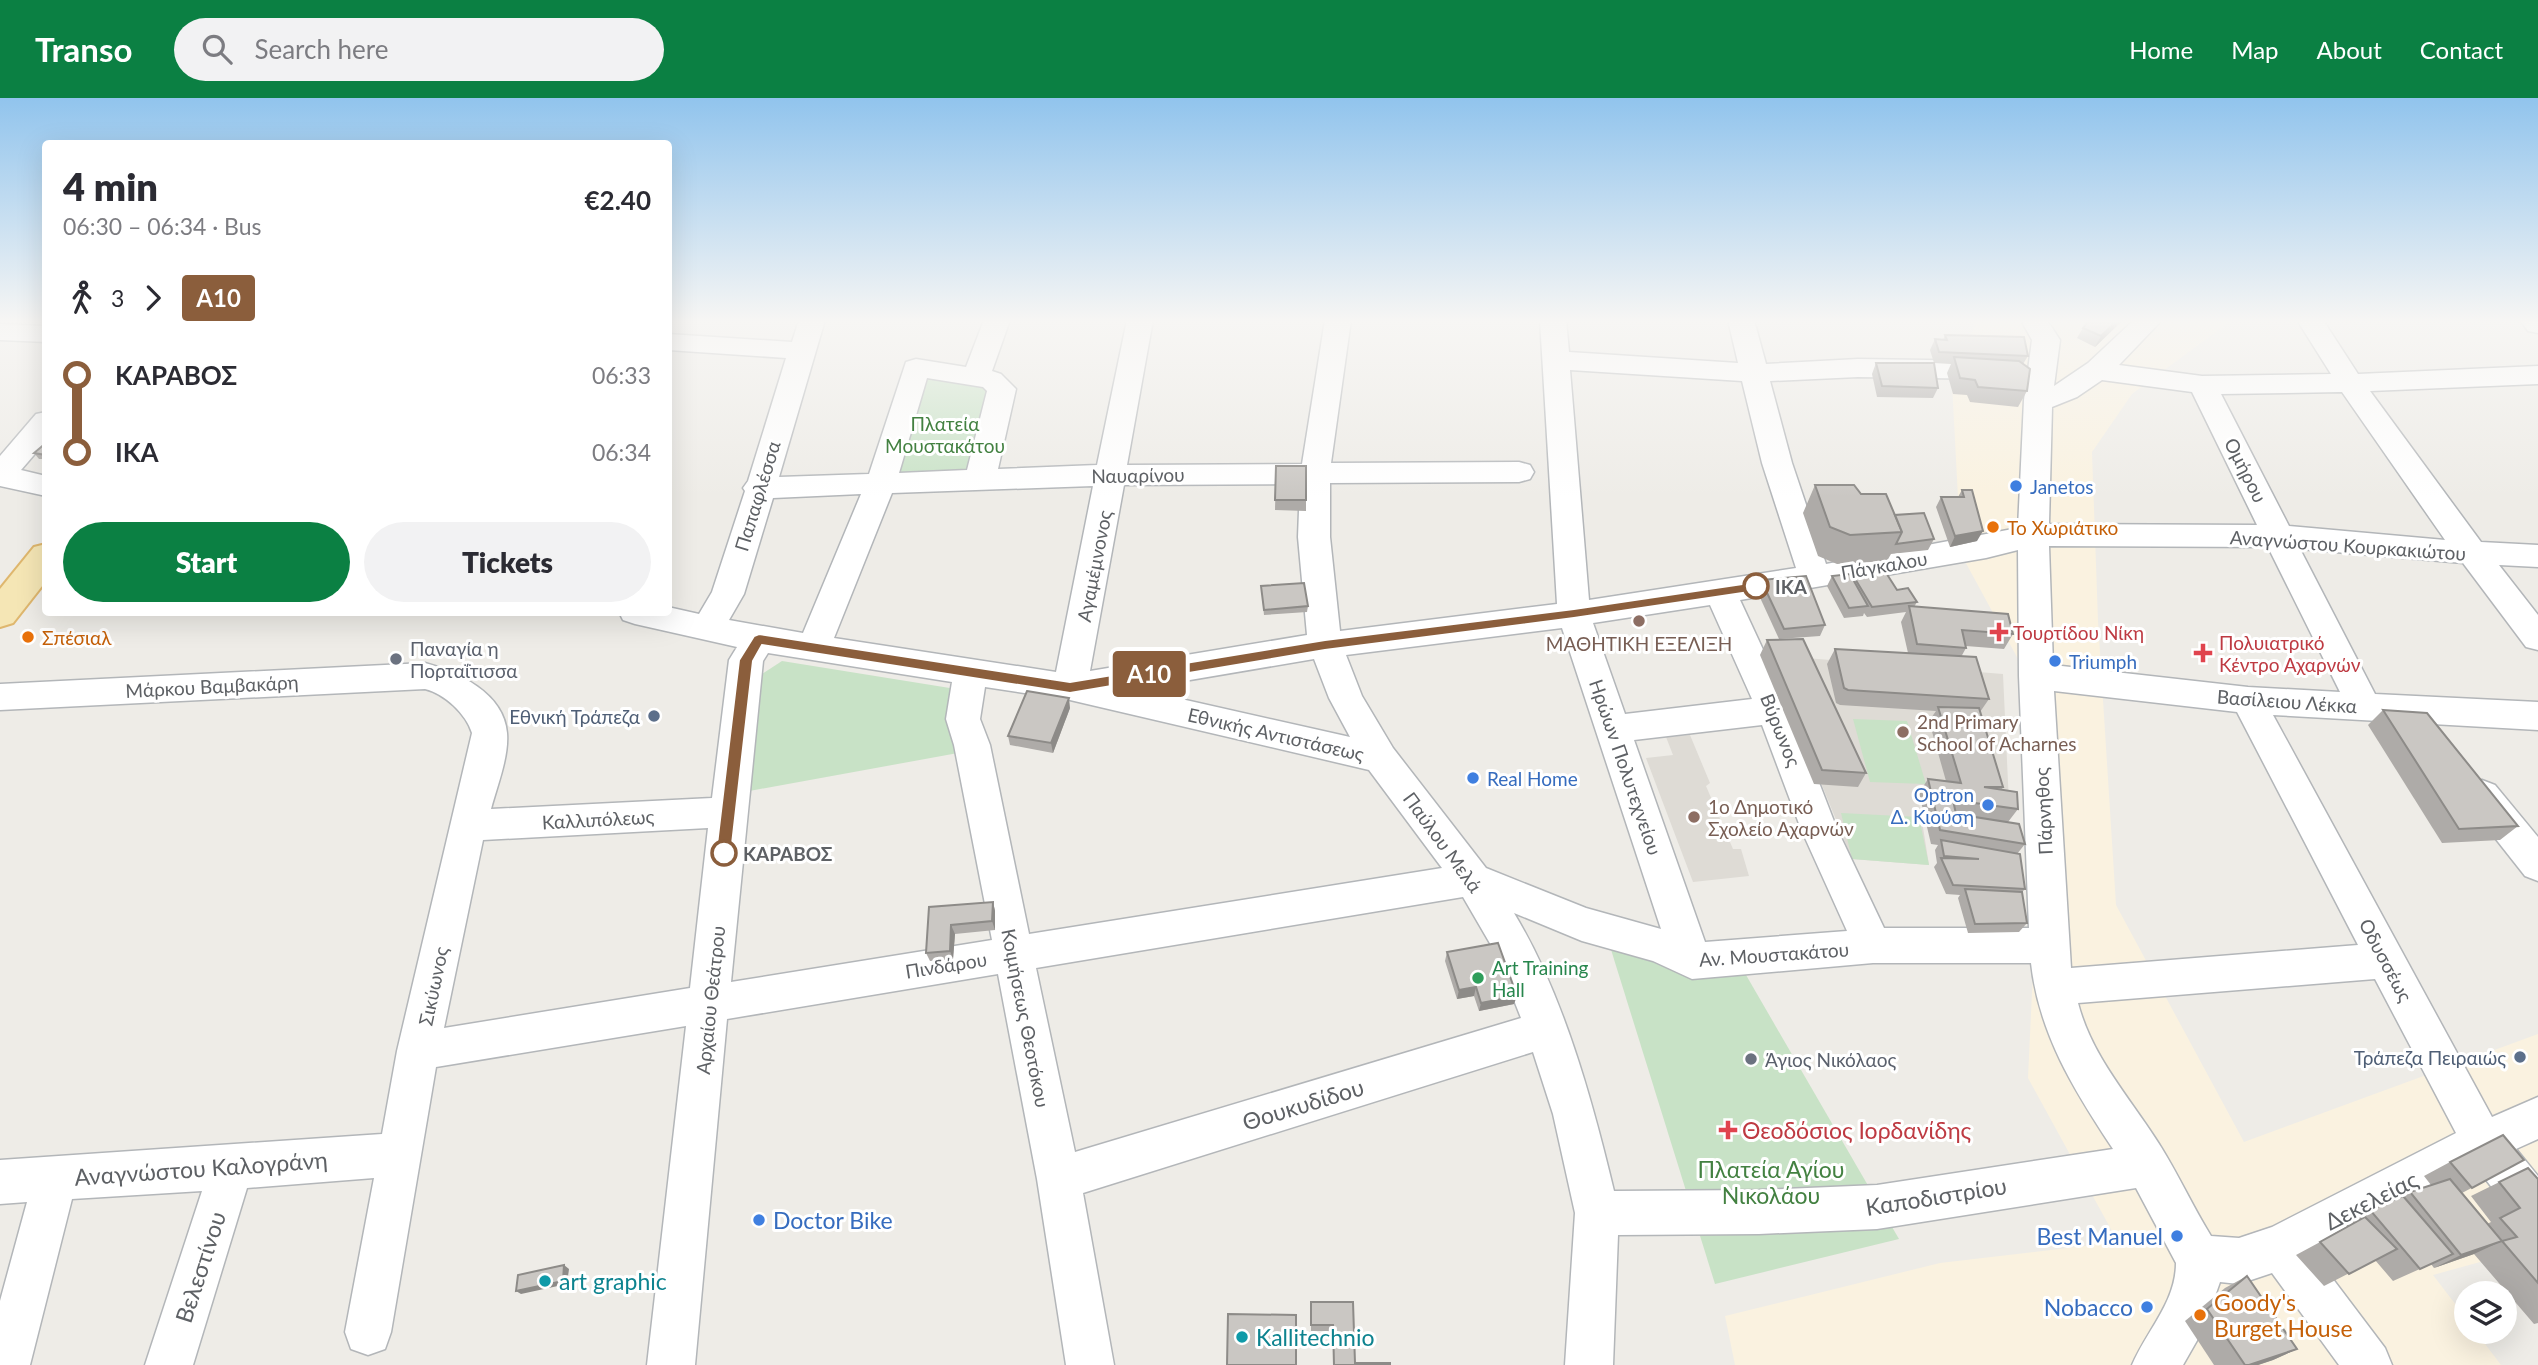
<!DOCTYPE html>
<meta charset="utf-8">
<style>
body{margin:0;font-family:Lato,sans-serif;background:#f2f2f3;color:#2b2b33;height:100vh;display:flex;flex-direction:column;font-size:26px;white-space:nowrap}
*{box-sizing:border-box;margin:0}
p{font-size:23px;color:#7c7c81}
.icon{flex:none;width:38px;height:38px;fill:none;stroke:currentColor;stroke-width:2;stroke-linecap:round;stroke-linejoin:round}
.map{position:relative;flex:1;overflow:hidden}
.drawer{position:absolute;left:42px;top:42px;width:630px;height:476px;display:flex;flex-direction:column;background:#fff;border-radius:7px;box-shadow:0 7px 28px #0002}
.drawer>*{flex:none}
.badge{padding:0 14px;border-radius:5px;font-size:24px;line-height:46px}
.buttons{position:absolute;left:2454px;top:1183px;display:grid;gap:14px}
.buttons a{display:grid;place-items:center;width:63px;height:63px;border-radius:50%;background:#fff;box-shadow:0 7px 28px #0002;font-size:35px}
.map>.badge{position:absolute;translate:-50% -50%;box-shadow:0 0 0 4px #fff}
.legs{display:flex;align-items:center;gap:10px;height:77px;padding:0 21px;font-size:23px}
.legs p{margin-inline-start:auto}
.headline{display:flex;align-items:center;justify-content:space-between;height:119px;padding:0 21px}
h1{font-size:38px;font-weight:800;line-height:52px}
.action{display:flex;gap:14px;margin-top:auto;padding:14px 21px}
.action a{flex:1;height:80px;border-radius:42px;background:#0b8043;color:#fff;font-size:28px;font-weight:800;line-height:80px;text-align:center}
.action a+a{background:#f2f2f3;color:#2b2b33}
ul{padding:0 21px;list-style:none}
li{display:flex;align-items:center;gap:24px;height:77px;font-size:26px}
li i{display:grid;place-items:center;width:10px;height:100%;margin:0 9px;background:currentColor}
li i::after{content:'';width:18px;height:18px;margin:-9px;border:5px solid;border-radius:50%;background:#fff}
li p{margin-inline-start:auto}
li:first-child i{background:linear-gradient(#0000 50%,currentColor 0)}
li:last-child i{background:linear-gradient(currentColor 50%,#0000 0)}
header{display:flex;align-items:center;gap:42px;box-sizing:border-box;height:98px;padding:0 35px;background:#0b8043;color:#fff}
header strong{font-size:33px}
nav{display:flex;gap:38px;margin-inline-start:auto;font-size:24px}
.search{width:490px;height:63px;background:#f2f2f3;display:flex;align-items:center;gap:18px;box-sizing:border-box;padding:0 24px;border-radius:38px;color:#7c7c81;font-size:26px}
.map>svg:first-child{display:block}
</style>
<header>
<strong>Transo</strong>
<div class="search"><svg class="icon" aria-label="search" viewBox="0 0 24 24"><circle cx="10" cy="10" r="6"/><path d="M15 15l6 6"/></svg>Search here</div>
<nav><a>Home</a><a>Map</a><a>About</a><a>Contact</a></nav>
</header>
<div class="map">
<svg width="2538" height="1267" viewBox="0 0 2538 1267">
<rect width="100%" height="100%" fill="#eeece7"/>
<polygon fill="#faf2e0" points="1972,222 2232,222 2132,296 2092,354 2098,523 2116,807 2244,1044 2538,936 2538,1148 2433,1177 2466,1220 2466,1234 2476,1234 2501,1267 1735,1267 1725,1218 1940,1165 2118,1144 2028,980 2038,765 2018,561 1961,456 1951,267 1975,229"/>
<g fill="#dedbd5">
<polygon points="1769,557 2003,576 2009,706 1917,692 1929,767 1852,761"/>
<polygon points="1690,637 1710,685 1706,688 1733,751 1741,751 1749,778 1693,784 1646,660 1673,657 1666,639"/>
</g>
<g fill="#c8e2c6">
<polygon points="922,277 984,287 998,296 973,377 890,375"/>
<polygon points="782,563 956,591 958,655 744,694 753,582"/>
<polygon points="1853,621 1907,623 1926,686 1870,684"/>
<polygon points="1841,715 1919,719 1929,767 1852,761"/>
<polygon points="1608,842 1735,858 1899,1141 1715,1186"/>
</g>
<g fill="none" stroke-linecap="round" stroke-linejoin="round">
<defs>
<g id="minor">
<path d="M799 222H825L779 379 869 376 906 264 916 261 966 269 984 222H1010L992 273 1001 276 1016 291 998 371 1097 367 1127 222H1153L1127 367 1302 366 1325 222H1351L1331 365 1519 364 1530 367 1534 374 1530 381 1519 384 1330 385V439L1340 533 1557 506 1540 222H1566L1569 254 1738 265 1728 222H1754L1766 266 1858 261 1996 263 2006 266 2010 272 2006 278 1996 281 1858 279 1770 283 1792 365 1826 466 2018 430 2024 302 2032 242 2021 222H2047L2060 242 2054 288 2088 265 2134 222H2162L2119 267 2202 278 2331 276 2297 222H2323L2358 276 2538 268V286L2370 293 2481 444 2538 447V469L2499 467 2538 517V552L2526 549 2463 465 2300 451 2375 596 2538 604V632L2273 617 2492 1019 2538 999V1041L2516 1051 2538 1078V1135L2522 1129 2477 1070 2314 1156 2385 1250 2392 1267H2339L2272 1175 2239 1186 2220 1184 2203 1232 2183 1267H2132C2147 1232 2176 1204 2176 1165L2136 1090 1877 1131 1759 1136 1618 1137 1613 1267H1565L1575 1115 1553 1016 1533 954 1083 1095 1114 1267H1066L1037 1081 998 876 727 921 695 1267H647L686 928 436 969 391 1234 385 1251 368 1257 351 1251 345 1234 374 1080 247 1090 193 1267H145L202 1093 72 1101 30 1267H0V1203L27 1104 0 1106V1062L382 1036 397 953 472 635C466 616 445 596 425 591L0 612V586L425 565C458 574 504 595 507 635 509 659 497 688 491 711L712 700 729 562 737 549 635 526 623 522 619 514H668V509L699 516 712 494 745 393 743 390 748 383 786 260 668 252V236L792 244ZM1570 272 1742 283 1762 365 1796 470 1589 502ZM927 280 983 289 987 293 967 372 899 375ZM2102 282 2192 294 2257 427 2049 426 2052 309 2077 299ZM2342 294 2445 442 2289 428 2221 296ZM1300 386 1298 439 1307 537 1090 573 1124 387ZM1093 388 1056 574 834 540 892 395ZM861 396 803 535 729 522 744 496 773 400ZM2049 448 2268 449 2340 594 2248 589 2053 567ZM2018 452 2019 578 2029 830H1884L1837 731 1791 612 1740 502 1986 460ZM1710 507 1752 601 1625 616 1593 525ZM1562 530 1661 831 1586 810 1486 770 1393 650 1362 598 1346 557ZM768 555 952 584 946 621 954 647 992 842 731 884 763 563ZM1314 561 1329 600 1350 639 1137 591ZM985 589 1070 602 1369 672 1442 770 1029 836 990 647 980 621ZM2054 593 2237 614 2358 847 2071 870ZM1762 627 1801 731 1847 833 1705 844 1634 642ZM708 730 690 890 444 930 483 742ZM1463 799 1495 854 1521 920 1075 1054 1036 870ZM1514 815 1582 843 1653 863 1692 881 1873 865H2031C2039 936 2074 992 2113 1051L1877 1087 1759 1092 1614 1093C1592 1001 1563 896 1514 815ZM2375 881 2456 1035 2272 1129 2239 1140 2211 1138C2193 1109 2179 1078 2161 1049 2132 1002 2092 960 2078 905Z"/>
<polygon points="2520,222 2538,222 2538,235 2528,233"/>
<polygon points="0,226 46,228 46,244 0,242"/>
<polygon points="46,314 46,343 21,372 46,378 46,398 0,388 0,358 36,316"/>
<polygon points="2482,682 2495,687 2538,739 2538,783 2525,778 2469,707 2464,697 2469,687"/>
</g>
<polygon id="major" points="46,446 46,483 13,525 0,529 0,491 34,449"/>
</defs>
<use href="#minor" stroke="#b3b6b9" stroke-width="3"/>
<use href="#major" stroke="#dfb76e" stroke-width="4"/>
<use href="#minor" fill="#fff" fill-rule="evenodd"/>
<use href="#major" fill="#f5e6b5" fill-rule="evenodd"/>
</g>
<g fill="#aeaba8">
<polygon points="2123,222 2095,249 2077,240 2083,230"/>
<polygon points="1945,237 2028,258 2023,266 2027,293 2018,309 1970,304 1967,297 1953,296 1947,275 1951,266 1934,265 1930,252 1935,241 1943,242"/>
<polygon points="1876,265 1938,290 1933,300 1877,299 1872,276"/>
<polygon points="46,345 46,361 39,361 34,355"/>
<polygon points="1276,368 1306,368 1306,413 1275,412"/>
<polygon points="1815,387 1861,396 1934,441 1928,452 1891,456 1887,463 1837,466 1818,458 1803,415"/>
<polygon points="1962,392 1977,443 1950,449 1936,409 1941,399 1958,399"/>
<polygon points="1851,474 1897,492 1917,504 1914,509 2013,536 2004,551 1966,548 1966,550 1961,559 1989,601 1980,614 2003,689 2002,691 2018,711 2008,724 2025,746 2017,756 2025,791 2022,794 2027,825 2019,834 1968,835 1958,800 1960,797 1946,796 1934,769 1937,765 1935,752 1938,747 1931,746 1919,695 1928,681 1946,683 1929,623 1936,613 1840,607 1836,605 1827,566 1835,551 1908,555 1901,524 1906,514 1867,519 1864,515 1863,518 1844,520 1827,488 1832,478 1850,476"/>
<polygon points="1761,482 1825,527 1820,538 1779,541 1757,493"/>
<polygon points="1261,488 1308,508 1307,514 1264,517"/>
<polygon points="1767,542 1866,675 1858,689 1814,686 1760,557"/>
<polygon points="1070,610 1053,655 1010,647 1008,638"/>
<polygon points="2383,612 2518,728 2500,742 2442,745 2368,627"/>
<polygon points="993,804 995,813 995,832 955,836 953,861 930,863 926,855 929,809"/>
<polygon points="1447,854 1514,906 1479,913 1474,898 1457,901 1445,863"/>
<polygon points="2524,1062 2462,1095 2487,1126 2491,1124 2471,1098 2528,1070 2538,1081 2538,1225 2534,1226 2474,1156 2434,1170 2431,1166 2393,1183 2375,1162 2324,1188 2296,1157 2348,1129 2345,1126 2370,1112 2410,1094 2431,1087 2424,1078 2450,1064"/>
<polygon points="2247,1178 2297,1251 2273,1262 2258,1267 2214,1267 2185,1223 2225,1190"/>
<polygon points="1353,1204 1355,1265 1390,1267 1333,1267 1333,1233 1311,1233 1311,1210"/>
</g>
<g fill="#8d8b88">
<polygon points="2118,222 2123,222 2095,249 2101,238"/>
<polygon points="1983,433 1977,443 1950,449 1955,438"/>
<polygon points="1069,600 1070,610 1053,655 1051,645"/>
<polygon points="993,804 995,813 995,832 992,823"/>
<polygon points="951,827 955,836 953,861 950,853"/>
<polygon points="1476,889 1474,898 1457,901 1459,892"/>
<polygon points="1517,898 1514,906 1479,913 1481,905"/>
<polygon points="2502,1143 2474,1156 2434,1170 2461,1157"/>
<polygon points="564,1167 569,1171 567,1186 521,1196 516,1193"/>
<polygon points="2297,1251 2273,1262 2258,1267 2249,1267"/>
</g>
<g fill="#cac7c3" stroke="#8d8b88" stroke-width="2">
<polygon points="2089,222 2118,222 2101,238 2083,230"/>
<polygon points="1945,237 2024,239 2028,258 1939,254 1935,241 1947,242"/>
<polygon points="1954,259 2019,263 2030,271 2027,293 1978,289 1975,282 1960,280"/>
<polygon points="1876,265 1934,265 1938,290 1882,288"/>
<polygon points="46,345 46,357 34,355"/>
<polygon points="1276,368 1306,368 1306,402 1275,402"/>
<polygon points="1815,387 1854,387 1861,396 1886,396 1902,434 1850,437 1830,429"/>
<polygon points="1962,392 1972,392 1983,433 1955,438 1941,399 1964,399"/>
<polygon points="1924,415 1934,441 1896,446 1902,434 1895,417"/>
<polygon points="1883,470 1897,492 1908,490 1917,504 1872,509 1851,474"/>
<polygon points="1850,476 1868,508 1849,510 1832,478"/>
<polygon points="1806,478 1825,527 1784,531 1761,482"/>
<polygon points="1304,485 1308,508 1264,512 1261,488"/>
<polygon points="1909,508 2008,516 2013,536 1962,532 1966,550 1917,546"/>
<polygon points="1803,541 1866,675 1822,672 1767,542"/>
<polygon points="1835,551 1976,559 1989,601 1848,592 1844,590"/>
<polygon points="1027,593 1069,600 1051,645 1008,638"/>
<polygon points="1938,609 1979,610 2003,689 1984,689 2017,694 2018,711 1953,702 1956,716 2019,726 2025,746 1940,732 1928,681 1961,685"/>
<polygon points="2383,612 2427,615 2518,728 2459,731"/>
<polygon points="1941,742 2020,756 2025,791 1953,787 1941,760 1979,761 1944,758"/>
<polygon points="1965,791 2022,794 2027,825 1975,826"/>
<polygon points="993,804 992,823 951,827 950,853 926,855 929,809"/>
<polygon points="1498,845 1517,898 1481,905 1476,889 1459,892 1447,854"/>
<polygon points="2503,1037 2524,1062 2472,1090 2450,1064"/>
<polygon points="2528,1070 2538,1081 2538,1185 2502,1143 2517,1139 2500,1120 2520,1110 2499,1084"/>
<polygon points="2450,1081 2502,1143 2461,1157 2410,1094"/>
<polygon points="2403,1098 2453,1156 2420,1171 2370,1112"/>
<polygon points="2365,1119 2397,1151 2349,1176 2320,1144"/>
<polygon points="564,1167 563,1183 516,1193 518,1177"/>
<polygon points="2247,1178 2297,1251 2249,1267 2245,1267 2207,1211"/>
<polygon points="1311,1204 1353,1204 1355,1265 1390,1265 1390,1267 1334,1267 1333,1227 1311,1227"/>
<polygon points="1228,1216 1296,1217 1296,1267 1227,1267"/>
</g>
<linearGradient id="sky" x2="0" y2="1"><stop stop-color="#91c4ed"/><stop offset="0.56" stop-color="#f7f6f4"/><stop offset="1" stop-color="#f7f6f4" stop-opacity="0"/></linearGradient>
<rect width="2538" height="399" fill="url(#sky)"/>
<polygon fill="#8b5e3c" stroke="#fff" stroke-width="2" points="1756,484 1762,488 1756,493 1574,520 1325,552 1070,595 762,547 753,563 731,755 724,761 716,755 739,562 754,538 759,536 1070,584 1325,542 1574,511"/>
<g fill="#3f7fe0" stroke="#fff" stroke-width="2.5">
<circle cx="2016" cy="388" r="7"/>
<circle cx="2055" cy="563" r="7"/>
<circle cx="1473" cy="680" r="7"/>
<circle cx="1988" cy="707" r="7"/>
<circle cx="759" cy="1122" r="7"/>
<circle cx="2177" cy="1138" r="7"/>
<circle cx="2147" cy="1209" r="7"/>
</g>
<g fill="#e8710a" stroke="#fff" stroke-width="2.5">
<circle cx="1993" cy="429" r="7"/>
<circle cx="28" cy="539" r="7"/>
<circle cx="2200" cy="1217" r="7"/>
</g>
<g fill="#fff" stroke="#8b5e3c" stroke-width="3.5">
<circle cx="1756" cy="488" r="12"/>
<circle cx="724" cy="755" r="12"/>
</g>
<g fill="#8d6e63" stroke="#fff" stroke-width="2.5">
<circle cx="1639" cy="523" r="7"/>
<circle cx="1903" cy="634" r="7"/>
<circle cx="1694" cy="719" r="7"/>
</g>
<g fill="#e0444e" stroke="#fff" stroke-width="2.5">
<path d="M1995.5 523.5h7v7h7v7h-7v7h-7v-7h-7v-7h7z"/>
<path d="M2199.5 544.5h7v7h7v7h-7v7h-7v-7h-7v-7h7z"/>
<path d="M1724.5 1021.5h7v7h7v7h-7v7h-7v-7h-7v-7h7z"/>
</g>
<g fill="#6b7280" stroke="#fff" stroke-width="2.5">
<circle cx="396" cy="561" r="7"/>
<circle cx="1751" cy="961" r="7"/>
</g>
<g fill="#5c6f8a" stroke="#fff" stroke-width="2.5">
<circle cx="654" cy="618" r="7"/>
<circle cx="2520" cy="959" r="7"/>
</g>
<circle fill="#2e9e5b" stroke="#fff" stroke-width="2.5" cx="1478" cy="880" r="7"/>
<g fill="#0f9aa8" stroke="#fff" stroke-width="2.5">
<circle cx="545" cy="1183" r="7"/>
<circle cx="1242" cy="1239" r="7"/>
</g>
<g text-anchor="middle" dominant-baseline="central" stroke-width="6" stroke-linejoin="round" paint-order="stroke">
<g font-size="19" fill="#438141" stroke="#fff">
<text x="945" y="325">Πλατεία<tspan x="945" dy="22">Μουστακάτου</tspan></text>
</g>
<g font-size="19" fill="#5e6165" stroke="#fff">
<text transform="translate(2246 372) rotate(63)">Ομήρου</text>
<text transform="translate(1138 377) rotate(-1)">Ναυαρίνου</text>
<text transform="translate(757 398) rotate(-73)">Παπαφλέσσα</text>
<text transform="translate(2348 447) rotate(4)">Αναγνώστου Κουρκακιώτου</text>
<text transform="translate(1884 467) rotate(-10)">Πάγκαλου</text>
<text transform="translate(1094 468) rotate(-79)">Αγαμέμνονος</text>
<text transform="translate(212 588) rotate(-3)">Μάρκου Βαμβακάρη</text>
<text transform="translate(2287 603) rotate(4)">Βασίλειου Λέκκα</text>
<text transform="translate(1781 632) rotate(68)">Βύρωνος</text>
<text transform="translate(1276 636) rotate(13)">Εθνικής Αντιστάσεως</text>
<text transform="translate(1626 669) rotate(71)">Ηρώων Πολυτεχνείου</text>
<text transform="translate(2043 713) rotate(-93)">Πάρνηθος</text>
<text transform="translate(598 721) rotate(-3)">Καλλιπόλεως</text>
<text transform="translate(1443 744) rotate(54)">Παύλου Μελά</text>
<text transform="translate(1774 856) rotate(-4)">Αν. Μουστακάτου</text>
<text transform="translate(2386 862) rotate(62)">Οδυσσέως</text>
<text transform="translate(946 867) rotate(-9)">Πινδάρου</text>
<text transform="translate(433 888) rotate(-78)">Σικύωνος</text>
<text transform="translate(710 902) rotate(-84)">Αρχαίου Θεάτρου</text>
<text transform="translate(1026 920) rotate(79)">Κοιμήσεως Θεοτόκου</text>
</g>
<g font-size="19" fill="#366cbe" stroke="#fff" text-anchor="start">
<text x="2030" y="388">Janetos</text>
<text x="2069" y="563">Triumph</text>
<text x="1487" y="680">Real Home</text>
<text x="1974" y="696" text-anchor="end">Optron<tspan x="1974" dy="22">Δ. Κιούση</tspan></text>
</g>
<g font-size="19" fill="#c56008" stroke="#fff" text-anchor="start">
<text x="2007" y="429">Το Χωριάτικο</text>
<text x="42" y="539">Σπέσιαλ</text>
</g>
<g font-size="19" font-weight="bold" fill="#5e6165" stroke="#fff" text-anchor="start">
<text x="1775" y="488">ΙΚΑ</text>
<text x="743" y="755">ΚΑΡΑΒΟΣ</text>
</g>
<g font-size="19" fill="#be3a42" stroke="#fff" text-anchor="start">
<text x="2013" y="534">Τουρτίδου Νίκη</text>
<text x="2219" y="544">Πολυιατρικό<tspan x="2219" dy="22">Κέντρο Αχαρνών</tspan></text>
</g>
<g font-size="19" fill="#785e54" stroke="#fff" text-anchor="start">
<text x="1639" y="545" text-anchor="middle">ΜΑΘΗΤΙΚΗ ΕΞΕΛΙΞΗ</text>
<text x="1917" y="623">2nd Primary<tspan x="1917" dy="22">School of Acharnes</tspan></text>
<text x="1708" y="708">1ο Δημοτικό<tspan x="1708" dy="22">Σχολείο Αχαρνών</tspan></text>
</g>
<g font-size="19" fill="#5b616d" stroke="#fff" text-anchor="start">
<text x="410" y="550">Παναγία η<tspan x="410" dy="22">Πορταΐτισσα</tspan></text>
<text x="1765" y="961">Άγιος Νικόλαος</text>
</g>
<g font-size="19" fill="#4e5e75" stroke="#fff" text-anchor="end">
<text x="640" y="618">Εθνική Τράπεζα</text>
<text x="2506" y="959">Τράπεζα Πειραιώς</text>
</g>
<g font-size="19" fill="#27864d" stroke="#fff" text-anchor="start">
<text x="1492" y="869">Art Training<tspan x="1492" dy="22">Hall</tspan></text>
</g>
<g font-size="23" fill="#5e6165" stroke="#fff">
<text transform="translate(1303 1006) rotate(-17)">Θουκυδίδου</text>
<text transform="translate(201 1070) rotate(-4)">Αναγνώστου Καλογράνη</text>
<text transform="translate(1936 1098) rotate(-9)">Καποδιστρίου</text>
<text transform="translate(2371 1102) rotate(-27)">Δεκελείας</text>
<text transform="translate(200 1169) rotate(-72)">Βελεστίνου</text>
</g>
<g font-size="23" fill="#be3a42" stroke="#fff" text-anchor="start">
<text x="1742" y="1032">Θεοδόσιος Ιορδανίδης</text>
</g>
<g font-size="23" fill="#438141" stroke="#fff">
<text x="1771" y="1071">Πλατεία Αγίου<tspan x="1771" dy="26">Νικολάου</tspan></text>
</g>
<g font-size="23" fill="#366cbe" stroke="#fff" text-anchor="end">
<text x="773" y="1122" text-anchor="start">Doctor Bike</text>
<text x="2163" y="1138">Best Manuel</text>
<text x="2133" y="1209">Nobacco</text>
</g>
<g font-size="23" fill="#0d838f" stroke="#fff" text-anchor="start">
<text x="559" y="1183">art graphic</text>
<text x="1256" y="1239">Kallitechnio</text>
</g>
<g font-size="23" fill="#c56008" stroke="#fff" text-anchor="start">
<text x="2214" y="1204">Goody's<tspan x="2214" dy="26">Burget House</tspan></text>
</g>
</g>
</svg>
<div class="buttons">
<a><svg class="icon" aria-label="layers" viewBox="0 0 24 24"><path d="M12 4l9 5-9 5-9-5zM3 14l9 5 9-5"/></svg></a>
</div>
<b class="badge" style="left:1149px;top:576px;background:#8b5e3c;color:#fff">Α10</b>
<section class="drawer">
<div class="headline"><div><h1>4 min</h1><p>06:30 – 06:34 · Bus</p></div><b>€2.40</b></div>
<div class="legs"><svg class="icon" aria-label="walk" viewBox="0 0 24 24"><circle cx="13" cy="4" r="2"/><path d="M13 8l-2 6 4 7M11 14l-3 7M7 12l3-4h3l4 4"/></svg>3<svg class="icon" aria-label="forward" viewBox="0 0 24 24"><path d="M9 5l7 7-7 7"/></svg><b class="badge" style="background:#8b5e3c;color:#fff">Α10</b></div>
<ul>
<li><i style="color:#8b5e3c"></i><b>ΚΑΡΑΒΟΣ</b><p>06:33</p></li>
<li><i style="color:#8b5e3c"></i><b>ΙΚΑ</b><p>06:34</p></li>
</ul>
<div class="action"><a>Start</a><a>Tickets</a></div>
</section>
</div>
